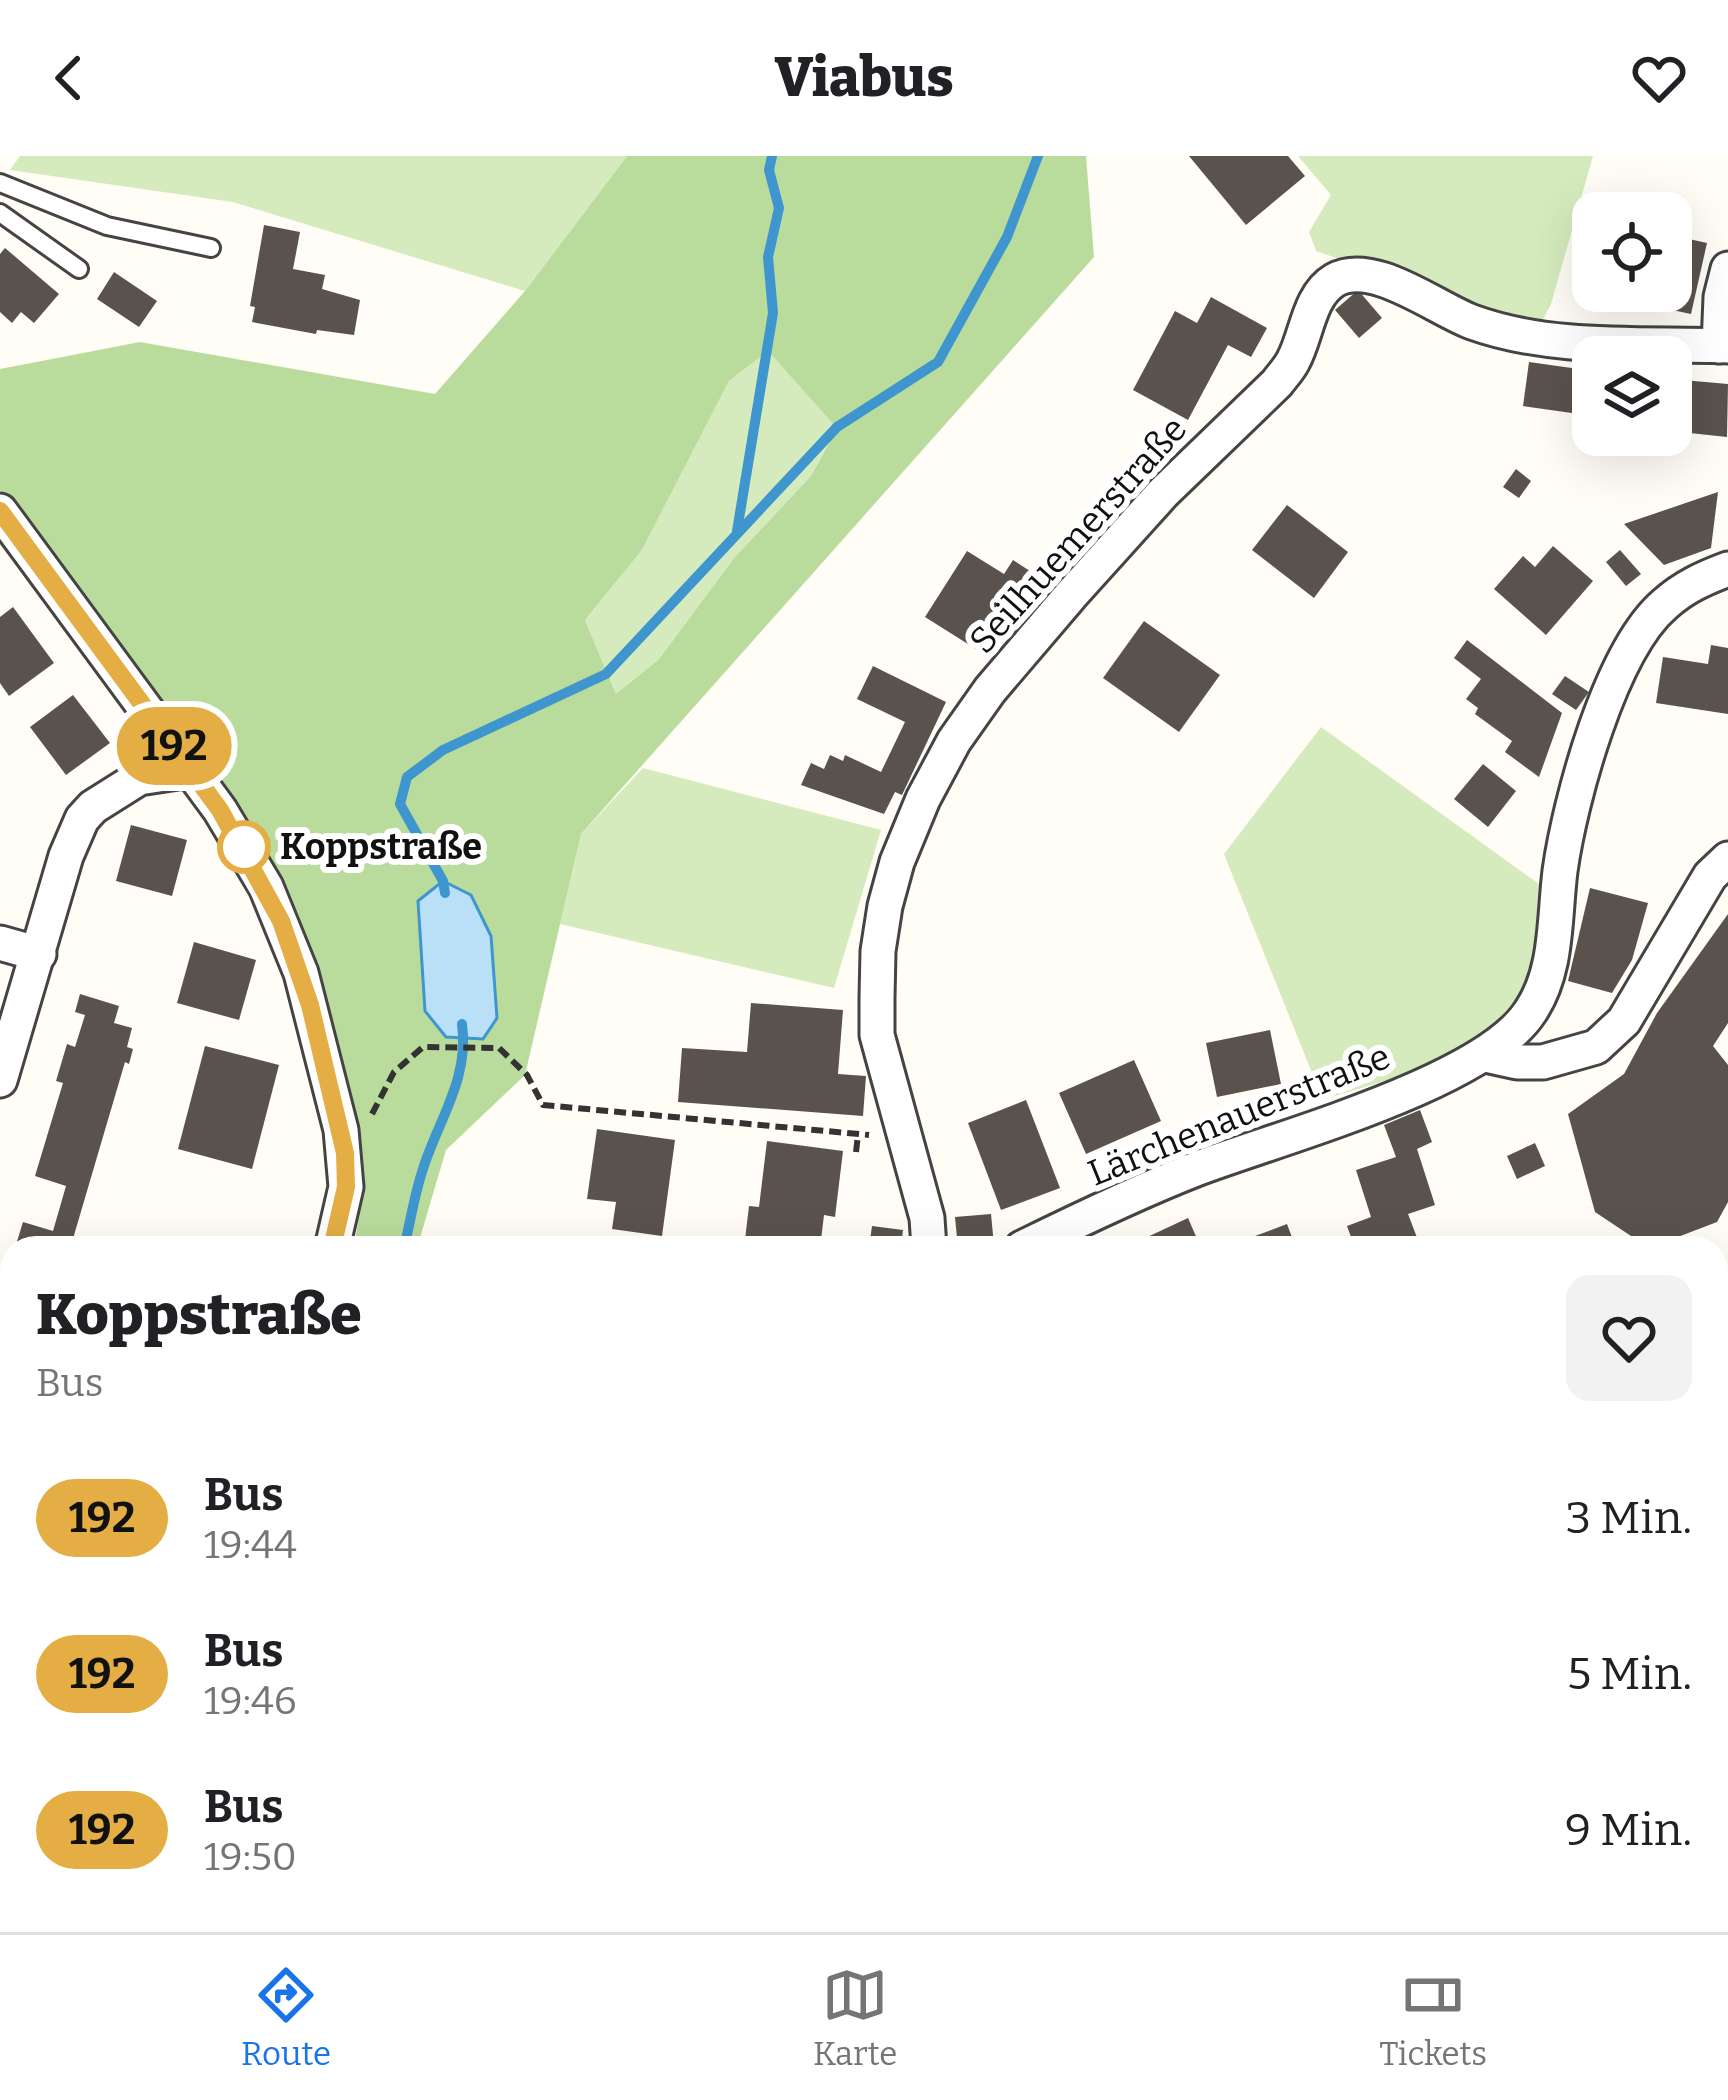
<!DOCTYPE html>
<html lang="de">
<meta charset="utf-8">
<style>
body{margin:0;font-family:Bitter,serif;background:#f2f2f2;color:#202124;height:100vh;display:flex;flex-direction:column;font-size:45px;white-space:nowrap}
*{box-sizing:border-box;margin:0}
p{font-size:39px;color:#757577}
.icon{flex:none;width:66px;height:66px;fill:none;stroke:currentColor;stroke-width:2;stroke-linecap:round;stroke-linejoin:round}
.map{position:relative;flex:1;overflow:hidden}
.drawer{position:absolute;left:0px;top:1080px;width:1728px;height:696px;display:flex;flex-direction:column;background:#fff;border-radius:36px 36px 0 0;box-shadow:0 12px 48px #0002}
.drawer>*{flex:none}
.badge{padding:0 24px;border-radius:39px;font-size:42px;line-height:78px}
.tools{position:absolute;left:1572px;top:36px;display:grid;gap:24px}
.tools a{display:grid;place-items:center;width:120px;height:120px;border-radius:24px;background:#fff;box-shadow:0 12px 48px #0002;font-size:60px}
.map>.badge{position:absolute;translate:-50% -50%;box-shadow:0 0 0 6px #fff}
.round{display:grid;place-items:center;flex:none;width:126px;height:126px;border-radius:24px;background:#f2f2f2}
.overview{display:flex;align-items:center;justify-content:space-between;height:204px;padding:0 36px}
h1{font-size:57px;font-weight:800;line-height:90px}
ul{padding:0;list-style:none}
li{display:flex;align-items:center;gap:36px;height:156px;padding:0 36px}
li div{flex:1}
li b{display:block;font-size:45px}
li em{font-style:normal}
li .badge{min-width:132px;font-weight:700;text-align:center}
header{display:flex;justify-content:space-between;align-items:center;height:156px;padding:0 36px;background:#fff;font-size:54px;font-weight:800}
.tab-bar{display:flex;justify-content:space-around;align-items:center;height:168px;border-top:3px solid #e0e0e0;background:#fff;font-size:33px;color:#757577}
.tab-bar a{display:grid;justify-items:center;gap:6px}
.tab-bar .current{color:#1a73e8}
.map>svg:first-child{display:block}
</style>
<header><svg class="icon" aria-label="back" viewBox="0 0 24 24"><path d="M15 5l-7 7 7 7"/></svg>Viabus<svg class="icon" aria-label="heart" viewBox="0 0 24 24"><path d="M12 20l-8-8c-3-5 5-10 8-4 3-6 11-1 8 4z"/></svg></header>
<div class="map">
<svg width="1728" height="1776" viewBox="0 0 1728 1776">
<rect width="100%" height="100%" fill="#fffdf5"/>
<g fill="#d5ebbd">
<polygon points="20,0 627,0 525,135 233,46 10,14"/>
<polygon points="1298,0 1593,0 1551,148 1539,171 1316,95 1309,76 1331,39"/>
<polygon points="768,195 837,271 811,320 735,401 659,503 616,538 585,464 642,394 729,225"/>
<path d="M1321 571 1539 728C1536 764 1537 805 1523 838 1496 901 1382 924 1323 944L1224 698Z"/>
<polygon points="643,612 881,674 834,832 560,768 581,678"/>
</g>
<g fill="#b9dc9c" fill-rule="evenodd">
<path d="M627 0H1086L1094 101 581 678 525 919 446 994 417 1092H354L363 1032 344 926 275 718 244 660 0 334V213L140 186 435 238 525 135ZM768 195 837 272 811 320 735 401 659 503 616 538 585 464 642 394 729 225Z"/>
<polygon points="1718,1245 1728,1256 1728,1776 1563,1776 1574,1764 1716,1764"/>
<polygon points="75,1764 307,1764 295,1776 71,1776"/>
</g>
<polygon fill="#b9e0f7" stroke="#3f96cf" stroke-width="3" points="443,725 471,739 491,780 497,862 483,883 446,881 425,855 418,745"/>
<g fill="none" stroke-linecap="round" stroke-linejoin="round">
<g stroke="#3f96cf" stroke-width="10">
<polyline points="737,375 773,157 768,101 779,52 769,14 772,0"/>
<polyline points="445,737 443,725 400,648 407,621 443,594 606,518 837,271 938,206 1007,81 1038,0"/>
<path d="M404 1092C410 1067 414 1041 422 1016 437 966 470 923 462 868"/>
<polyline points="200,1776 206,1764"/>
</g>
</g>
<g fill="#5a524d">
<polygon points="1189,0 1288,0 1305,20 1246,69"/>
<polygon points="264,69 300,76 293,113 325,119 322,133 360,144 354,179 317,174 316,178 252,166 255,151 250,150"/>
<polygon points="1671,79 1707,87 1691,158 1635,146 1638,135 1671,135"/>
<polygon points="5,92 59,138 34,167 21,156 12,167 0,156 0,98"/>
<polygon points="114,116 157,145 139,171 97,143"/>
<polygon points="1358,134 1382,162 1359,182 1335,154"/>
<polygon points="1211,141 1267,172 1251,201 1228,189 1188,264 1133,234 1175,155 1197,167"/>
<polygon points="1529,206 1593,215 1593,260 1523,250"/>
<polygon points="1671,223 1728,228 1727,281 1671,275"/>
<polygon points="1516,313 1531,325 1519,342 1503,331"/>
<polygon points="1718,336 1711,392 1664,409 1624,368"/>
<polygon points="1287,349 1348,396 1314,442 1252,394"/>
<polygon points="1553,390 1593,425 1546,479 1494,433 1523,400 1535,411"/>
<polygon points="1620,394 1641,418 1626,430 1606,406"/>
<polygon points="967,395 1004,418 1013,404 1047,426 1021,466 1004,455 979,495 925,461"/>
<polygon points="13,451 54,507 9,540 0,527 0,461"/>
<polygon points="1144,465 1220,519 1179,576 1103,522"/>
<polygon points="1467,484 1562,557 1539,621 1505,596 1512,585 1475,558 1478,552 1466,543 1481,523 1454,502"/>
<polygon points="1711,489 1728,492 1728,558 1656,547 1663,501 1708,508"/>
<polygon points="873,510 946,546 902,639 895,636 884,658 801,629 811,607 824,613 830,599 843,605 845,599 881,616 905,566 857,543"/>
<polygon points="1565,520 1589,536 1576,554 1552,538"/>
<polygon points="73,539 110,587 66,619 30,571"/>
<polygon points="1483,608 1516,635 1488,671 1454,643"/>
<polygon points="131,669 187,684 172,740 116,725"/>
<polygon points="1590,732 1648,747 1632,804 1612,837 1568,825"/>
<polygon points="1728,758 1728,867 1713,890 1728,909 1728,1046 1717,1066 1649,1092 1595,1056 1568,958 1624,918 1657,857"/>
<polygon points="194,786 256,804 239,864 177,847"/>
<polygon points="80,838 119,850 114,867 132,872 127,891 133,893 129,908 125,906 72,1086 52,1080 48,1092 15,1092 23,1066 53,1075 66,1030 35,1020 63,927 56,925 67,888 75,891 85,859 75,856"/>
<polygon points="751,847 843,854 838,918 866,920 863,960 678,946 682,892 747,896"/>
<polygon points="1270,874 1281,928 1217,941 1206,887"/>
<polygon points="205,890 279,909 252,1013 178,993"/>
<polygon points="1134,904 1161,965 1086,998 1059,937"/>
<polygon points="1026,944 1060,1032 1001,1054 968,967"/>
<polygon points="1420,954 1432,986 1417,993 1435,1049 1408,1058 1421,1092 1355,1092 1347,1070 1371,1061 1356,1014 1396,1001 1384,969"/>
<polygon points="597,973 675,984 662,1080 612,1073 616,1046 587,1043"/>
<polygon points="767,985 843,995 835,1061 824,1059 820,1092 744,1092 749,1050 759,1051"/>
<polygon points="1535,987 1545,1010 1517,1023 1507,1000"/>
<polygon points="991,1058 994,1090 958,1092 955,1061"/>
<polygon points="1188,1062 1201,1092 1144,1092 1141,1084"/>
<polygon points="1287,1068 1296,1092 1251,1092 1247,1083"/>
<polygon points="872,1070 903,1074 901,1092 869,1092"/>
<polygon points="0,1198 12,1202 12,1248 0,1244"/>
<polygon points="0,1297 12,1300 12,1341 1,1377"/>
<polygon points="0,1743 12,1749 12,1764 43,1766 38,1776 0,1776"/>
<polygon points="584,1764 643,1764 663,1776 577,1776"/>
<polygon points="1109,1764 1191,1764 1184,1776 1102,1776"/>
</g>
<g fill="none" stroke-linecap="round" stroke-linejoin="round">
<defs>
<g id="lane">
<polyline points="0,27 107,70 211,92"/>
<polyline points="0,57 79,113"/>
<polyline points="58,1776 61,1764"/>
</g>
<g id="street">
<polyline points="1719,190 1721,141 1728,113"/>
<polyline points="0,355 220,654 266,731 301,817 341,974 346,1031 332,1092"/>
<polyline points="0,787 39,798"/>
<polyline points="1485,899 1517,906 1543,906 1596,891 1624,865 1710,720 1728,703"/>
<polyline points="0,924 66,700 82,663 93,651 139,622 191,614"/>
<path d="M929 1092 927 1062 877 879V842L878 795 885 750 897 706 923 643 954 585 990 534 1071 439 1163 337 1277 227C1282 220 1289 213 1293 205 1307 180 1308 140 1335 124 1373 103 1435 152 1472 166 1552 195 1644 187 1728 190"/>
<path d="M1022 1092C1079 1064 1137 1036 1196 1013 1277 982 1484 927 1530 856 1558 815 1554 763 1560 715 1570 644 1610 495 1665 448 1684 431 1704 422 1728 413"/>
<polyline points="0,1654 12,1661"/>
<polyline points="126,1776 129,1764"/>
<polyline points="730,1776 739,1764"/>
<polyline points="1255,1776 1262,1764"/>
</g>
</defs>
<use href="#lane" stroke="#444" stroke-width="22"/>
<use href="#street" stroke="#444" stroke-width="39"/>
<g stroke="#333" stroke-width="6" stroke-dasharray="12 6" stroke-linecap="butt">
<polyline points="372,958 394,916 423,891 499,892 527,919 543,949 869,979"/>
<polyline points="856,996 858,979"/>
<polyline points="1716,1637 1728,1627"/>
<polyline points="1588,1764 1598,1771 1602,1764"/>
<polyline points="1694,1764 1703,1776"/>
</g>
<use href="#lane" stroke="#fff" stroke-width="16"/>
<use href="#street" stroke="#fff" stroke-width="33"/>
</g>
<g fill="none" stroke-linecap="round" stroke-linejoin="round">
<defs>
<polyline id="line" points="0,355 220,654 281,765 310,849 345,997 346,1031 332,1092"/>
</defs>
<use href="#line" stroke="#fff" stroke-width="27"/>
<use href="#line" stroke="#e4ae44" stroke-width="18"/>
</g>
<circle fill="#fff" stroke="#e4ae44" stroke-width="6" cx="244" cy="691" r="24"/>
<g text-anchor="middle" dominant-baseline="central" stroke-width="12" stroke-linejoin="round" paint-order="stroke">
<g font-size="36" fill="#111" stroke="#fff">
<text transform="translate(1078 379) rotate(-48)">Seilhuemerstraße</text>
<text transform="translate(1239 959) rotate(-22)">Lärchenauerstraße</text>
</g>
<g font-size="36" font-weight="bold" fill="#111" stroke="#fff" text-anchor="start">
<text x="280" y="691">Koppstraße</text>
</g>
</g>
</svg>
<div class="tools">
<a><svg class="icon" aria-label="locate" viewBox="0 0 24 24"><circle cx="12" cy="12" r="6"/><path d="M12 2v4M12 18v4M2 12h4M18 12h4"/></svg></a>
<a><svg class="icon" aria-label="layers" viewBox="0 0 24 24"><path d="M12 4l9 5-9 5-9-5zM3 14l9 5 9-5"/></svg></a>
</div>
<b class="badge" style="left:174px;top:590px;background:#e4ae44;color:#111">192</b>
<section class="drawer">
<div class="overview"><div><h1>Koppstraße</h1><p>Bus</p></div><a class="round"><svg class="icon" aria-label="heart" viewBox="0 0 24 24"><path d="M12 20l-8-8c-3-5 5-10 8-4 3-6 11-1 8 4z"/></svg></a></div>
<ul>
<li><span class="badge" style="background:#e4ae44;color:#111">192</span><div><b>Bus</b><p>19:44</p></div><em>3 Min.</em></li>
<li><span class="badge" style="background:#e4ae44;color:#111">192</span><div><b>Bus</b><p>19:46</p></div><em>5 Min.</em></li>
<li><span class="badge" style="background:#e4ae44;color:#111">192</span><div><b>Bus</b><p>19:50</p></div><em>9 Min.</em></li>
</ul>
</section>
</div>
<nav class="tab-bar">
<a class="current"><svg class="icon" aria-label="directions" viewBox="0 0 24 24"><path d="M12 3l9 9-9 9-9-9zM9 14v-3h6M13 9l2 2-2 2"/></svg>Route</a>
<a><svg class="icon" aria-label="map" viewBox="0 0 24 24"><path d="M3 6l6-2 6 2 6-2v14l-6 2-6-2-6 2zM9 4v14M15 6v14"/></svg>Karte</a>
<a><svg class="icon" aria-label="tickets" viewBox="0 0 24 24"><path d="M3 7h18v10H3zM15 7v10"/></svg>Tickets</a>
</nav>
